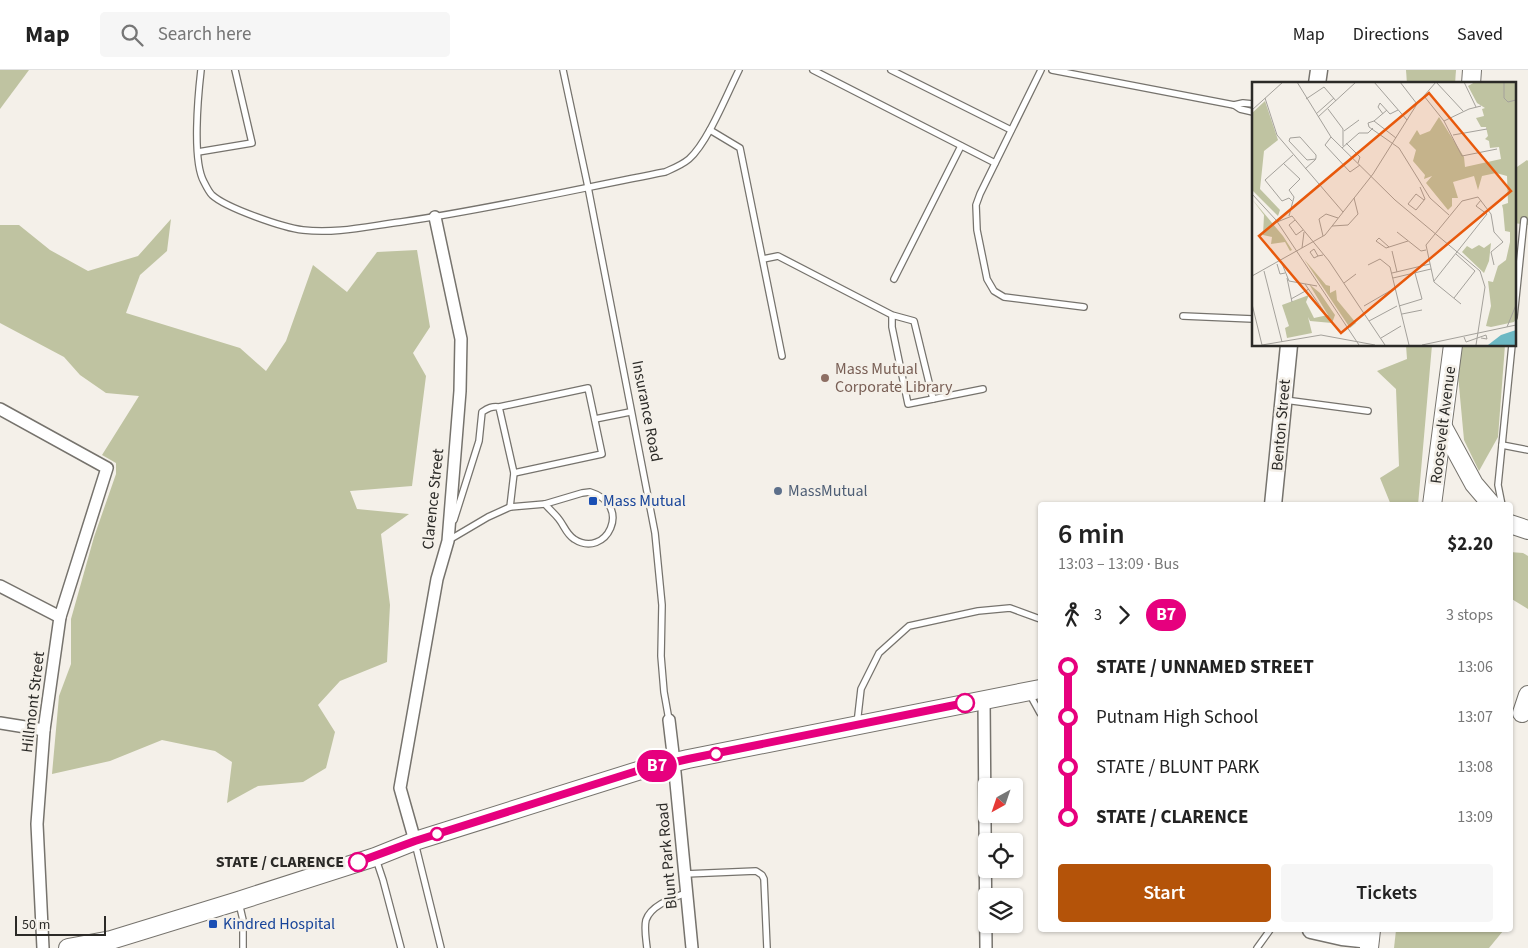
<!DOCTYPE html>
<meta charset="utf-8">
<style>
body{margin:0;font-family:"Source Sans 3",sans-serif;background:#f6f6f6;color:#222;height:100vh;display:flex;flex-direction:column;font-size:19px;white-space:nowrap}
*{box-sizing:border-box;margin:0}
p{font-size:16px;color:#767676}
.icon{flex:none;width:28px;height:28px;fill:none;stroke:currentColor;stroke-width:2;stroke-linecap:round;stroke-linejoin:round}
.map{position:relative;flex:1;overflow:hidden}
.side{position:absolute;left:1038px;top:432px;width:475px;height:430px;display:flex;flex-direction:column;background:#fff;border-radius:5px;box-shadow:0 1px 4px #0004}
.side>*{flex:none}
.badge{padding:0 10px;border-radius:16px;font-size:18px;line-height:32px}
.needle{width:32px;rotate:220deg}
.buttons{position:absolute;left:978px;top:708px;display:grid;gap:10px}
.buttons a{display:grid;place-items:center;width:45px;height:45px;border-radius:5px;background:#fff;box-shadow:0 1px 4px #0004;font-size:25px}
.scale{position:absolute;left:15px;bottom:12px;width:91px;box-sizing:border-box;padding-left:5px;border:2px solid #2b2a27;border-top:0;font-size:14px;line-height:18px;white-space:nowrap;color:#2b2a27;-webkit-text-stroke:4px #f4f0e9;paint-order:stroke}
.map>.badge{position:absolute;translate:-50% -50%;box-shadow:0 0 0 2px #fff}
.legs{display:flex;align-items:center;gap:8px;height:55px;padding:0 20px;font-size:16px}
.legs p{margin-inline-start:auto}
.summary{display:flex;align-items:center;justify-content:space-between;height:85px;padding:0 20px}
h1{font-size:28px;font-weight:600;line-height:38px}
.action{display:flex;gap:10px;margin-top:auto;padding:10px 20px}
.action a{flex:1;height:58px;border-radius:5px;background:#b45309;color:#fff;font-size:20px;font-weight:600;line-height:58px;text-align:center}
.action a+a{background:#f6f6f6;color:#222}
ul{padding:0 20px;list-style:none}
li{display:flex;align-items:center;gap:18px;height:50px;font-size:19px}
li i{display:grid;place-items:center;width:8px;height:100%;margin:0 6px;background:currentColor}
li i::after{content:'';width:12px;height:12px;margin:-6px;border:4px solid;border-radius:50%;background:#fff}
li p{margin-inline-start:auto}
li:first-child i{background:linear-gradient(#0000 50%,currentColor 0)}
li:last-child i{background:linear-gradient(currentColor 50%,#0000 0)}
header{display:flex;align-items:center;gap:30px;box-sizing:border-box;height:70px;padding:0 25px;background:#fff;border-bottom:1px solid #e0e0e0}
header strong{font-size:24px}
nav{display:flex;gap:28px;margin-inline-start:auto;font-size:18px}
.search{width:350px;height:45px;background:#f6f6f6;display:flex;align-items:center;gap:12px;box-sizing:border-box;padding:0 18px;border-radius:5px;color:#767676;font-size:19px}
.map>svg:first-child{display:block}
</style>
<header>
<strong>Map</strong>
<div class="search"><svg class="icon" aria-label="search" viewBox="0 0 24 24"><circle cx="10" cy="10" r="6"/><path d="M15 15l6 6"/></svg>Search here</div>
<nav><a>Map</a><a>Directions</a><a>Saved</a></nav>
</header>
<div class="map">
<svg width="1528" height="878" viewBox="0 0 1528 878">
<rect width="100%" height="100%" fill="#f4f0e9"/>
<g fill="#bfc3a1">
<polygon points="0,0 29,0 0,39"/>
<polygon points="1406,0 1456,0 1455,14 1407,14"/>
<polygon points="1527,90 1528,91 1528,155 1514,153 1514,99"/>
<polygon points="171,149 167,181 140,205 126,243 240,278 266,301 286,271 313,195 347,222 377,182 417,180 430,257 413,283 426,306 412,416 350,421 357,439 409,444 381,464 390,535 387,592 340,611 318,635 335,662 326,698 303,712 258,716 227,733 232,692 215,681 162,670 110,691 52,704 59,626 71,594 71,549 94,467 116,404 116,393 102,385 139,326 106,323 80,305 64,287 0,253 0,155 19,155 50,180 88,201 138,186"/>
<polygon points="1406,275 1432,275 1418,435 1391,435 1380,408 1399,396 1396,319 1377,301 1407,289"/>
<polygon points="1461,275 1505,275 1498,367 1479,401 1464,370 1458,305"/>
<polygon points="1510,482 1523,483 1528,486 1528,539 1510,528"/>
<polygon points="1396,860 1503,860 1503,861 1489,878 1394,878"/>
</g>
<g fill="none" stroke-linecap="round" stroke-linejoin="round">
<defs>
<g id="service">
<path d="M201 0C198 26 192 91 204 112 206 116 209 122 212 125 226 138 284 158 303 160 336 164 369 156 401 152 490 139 577 119 665 102 674 98 682 95 689 89 708 72 727 24 739 0"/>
<polyline points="563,0 588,117 655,463 662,535 661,586 664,622 669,650"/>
<polyline points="813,0 995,93"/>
<polyline points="891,0 1011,60"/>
<polyline points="1041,0 980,124 976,135 977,160 987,209 994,221 1004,227 1084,237"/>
<polyline points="1052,0 1234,35 1240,39 1253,42"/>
<polyline points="1234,35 1243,33 1253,34"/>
<polyline points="710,60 740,78 782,286"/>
<polyline points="198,82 252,73 235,0"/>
<polyline points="763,189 778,186 892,245 914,251 933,329 908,334 892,257 892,245"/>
<polyline points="894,209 961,76"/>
<polyline points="1183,246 1253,249"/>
<polyline points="1514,247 1524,150"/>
<polyline points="933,329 983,319"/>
<polyline points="1285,330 1368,341"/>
<polyline points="595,349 630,342"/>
<polyline points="1502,375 1528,380"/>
<path d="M590 422C634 435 606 490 574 469 566 464 564 455 558 448 554 443 549 439 545 434L582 423Z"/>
<polyline points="1502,435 1498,415 1512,275"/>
<polyline points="510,437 514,403"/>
<path d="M454 450 479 371 482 342C488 338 492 336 499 337L588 318 602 384 514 403 499 337"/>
<polyline points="449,470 488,447 510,437 545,434"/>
<polyline points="1029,623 1040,643"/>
<polyline points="857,654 861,619 879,583 909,556 978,541 1010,538 1040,549"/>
<polyline points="415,773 441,878"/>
<polyline points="376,789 383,810 401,878"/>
<polyline points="685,804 756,801 762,805 764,809 767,878"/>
<polyline points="239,833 243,850 243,878"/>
<path d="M647 878C646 869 644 858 646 850 651 835 673 828 686 823"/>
<polyline points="1257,878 1270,860"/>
</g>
<g id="minor">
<polyline points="0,339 107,398 60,547 44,660 37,754 43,878"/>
<polyline points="0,516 60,547"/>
<polyline points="984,630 986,878"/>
<polyline points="669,650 674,692 692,878"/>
<polyline points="0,653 44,660"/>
<polyline points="415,771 400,718 437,509 448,471 460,321 461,269 435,147"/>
</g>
<g id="secondary">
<polyline points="1317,14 1319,0"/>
<polyline points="1273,435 1289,275"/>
<polyline points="1311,860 1342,867 1370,870"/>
</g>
<g id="primary">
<polyline points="1471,14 1472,0"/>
<polyline points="1443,357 1474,414 1492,435"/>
<polyline points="1432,435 1453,275"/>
<polyline points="1510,454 1528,460"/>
<polyline points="1522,643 1528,625"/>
<polyline points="68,878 111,870 238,831 375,787 415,771 641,700 688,689 1040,619"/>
<polyline points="1369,878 1371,860"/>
</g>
</defs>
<use href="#service" stroke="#76736d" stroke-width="8"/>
<use href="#minor" stroke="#76736d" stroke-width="14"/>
<use href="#secondary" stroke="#76736d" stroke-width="19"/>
<use href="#primary" stroke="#76736d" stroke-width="20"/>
<use href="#service" stroke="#fff" stroke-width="5.5"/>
<use href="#minor" stroke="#fff" stroke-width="11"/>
<use href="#secondary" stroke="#fff" stroke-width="16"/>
<use href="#primary" stroke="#fff" stroke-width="18"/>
</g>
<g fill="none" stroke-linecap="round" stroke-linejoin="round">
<defs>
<polyline id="line-1" points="358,792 415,771 640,700 688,689 965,633"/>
</defs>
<use href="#line-1" stroke="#fff" stroke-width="11"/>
<use href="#line-1" stroke="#e6007e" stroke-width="8"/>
</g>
<circle fill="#8d6e63" stroke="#f4f0e9" stroke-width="2" cx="825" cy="308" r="5"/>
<circle fill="#5c6f8a" stroke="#f4f0e9" stroke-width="2" cx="778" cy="421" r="5"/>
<g fill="#1a4fb4" stroke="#f4f0e9" stroke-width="2">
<rect x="588" y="426" width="10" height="10" rx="2.5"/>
<rect x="208" y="849" width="10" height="10" rx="2.5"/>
</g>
<g fill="#fff" stroke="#e6007e" stroke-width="2.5">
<circle cx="965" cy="633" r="9"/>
<circle cx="716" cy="684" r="6"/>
<circle cx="437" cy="764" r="6"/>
<circle cx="358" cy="792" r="9"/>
</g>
<g text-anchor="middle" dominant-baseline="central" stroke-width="5" stroke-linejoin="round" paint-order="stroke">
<g font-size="16" fill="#785e54" stroke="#f4f0e9" text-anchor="start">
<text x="835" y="299">Mass Mutual<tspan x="835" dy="18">Corporate Library</tspan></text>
</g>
<g font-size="16" fill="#2b2a27" stroke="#f4f0e9">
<text transform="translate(647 341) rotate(79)">Insurance Road</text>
<text transform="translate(1281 355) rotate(-85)">Benton Street</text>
<text transform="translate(1443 355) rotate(-83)">Roosevelt Avenue</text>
<text transform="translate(433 429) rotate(-84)">Clarence Street</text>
<text transform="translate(33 632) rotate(-83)">Hillmont Street</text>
<text transform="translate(667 786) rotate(-95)">Blunt Park Road</text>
</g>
<g font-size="16" fill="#4e5e75" stroke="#f4f0e9" text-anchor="start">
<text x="788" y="421">MassMutual</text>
</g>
<g font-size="16" fill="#164399" stroke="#f4f0e9" text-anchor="start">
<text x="603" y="431">Mass Mutual</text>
<text x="223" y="854">Kindred Hospital</text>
</g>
<g font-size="16" font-weight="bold" fill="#2b2a27" stroke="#f4f0e9" text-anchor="end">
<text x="344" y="792">STATE / CLARENCE</text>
</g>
</g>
<g transform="translate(1252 12)">
<rect width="264" height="264" fill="#f4f0e9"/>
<path d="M223 0H264V237L262 240 239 245 234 244 239 224 236 199 241 200 246 184 254 178 258 160V150L253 149 251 127 250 123 256 121 255 94 244 91 230 94 226 108 222 94 201 100 206 116H200V124L196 128 174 101 180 94 172 97 173 93 161 79 164 68 157 61 165 48 168 53 178 49 187 35 212 75 213 85 249 77 247 65 238 66 237 59 233 57 236 54 234 45H229L224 36 232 34 230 27 233 26 225 21 216 4ZM13 19 26 58 12 69 8 107 28 128 26 134 0 108V31ZM0 117 31 154 40 168 38 169 33 160 19 162 20 155 11 153 12 133ZM239 161 237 179 232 191 210 170 215 164 220 167 227 163 232 166ZM52 177 74 203 78 204V211L84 208 85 218 104 241 98 246ZM57 202 68 211 83 233 80 241 58 239 56 235 60 251 35 256 33 246 37 244 30 223 57 213 54 220 62 236 76 233Z" fill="#bfc3a1"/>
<path d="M264 248V263H236L249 253Z" fill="#6cb8c3"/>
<path fill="none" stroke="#a4a19b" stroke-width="1" d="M45 0 79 55 143 118 228 189 233 205 224 263M122 0 155 38M148 0 165 22M184 0 211 29M212 0 224 25M252 0V16L256 20 264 18M172 14 192 39 210 74 245 67M13 16 25 53 91 130M54 17 72 5 84 19M76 27 91 47V64M0 28 31 0M64 32 82 16M131 32 126 25 128 21 138 32 146 28M66 35 104 0M122 39 135 28M192 39 217 27 229 24M92 49 107 38M201 53 235 47M79 55 73 63 98 90 108 83M144 56 122 39 116 41 117 45 147 66 178 116 197 133M94 61 108 75 106 81M90 66 107 51H116L121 46M31 81 48 97 37 108 42 115 37 134M53 87 63 78 64 76V73L48 55 38 56 37 59 55 78 64 77M168 105 173 117 164 128 156 122 164 112 172 118M0 112 24 138 107 263M40 119 37 116 30 119 13 98 41 73M43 138 37 143 44 153 51 148M25 140 40 134 77 179 133 263M80 144 96 143 106 132 102 116M145 150 169 169 174 168M71 154 67 137 74 132 86 136M137 165 127 156 124 159 134 166 156 159M50 166 52 150M140 169 145 190M66 174 62 176 58 170 62 167 66 174 71 173M29 179 37 199 65 204M25 182 28 192 33 191M116 183 128 177 138 185 157 263M12 189 30 260M140 191 178 182M0 194 73 153 121 92 165 22 184 0M35 196 40 220M141 196 179 187M182 199 235 132 224 124 229 118M92 201 104 192M53 202 75 234M202 216 223 189 204 172M39 217 57 207M0 222 10 263M209 222 182 200 174 163 210 119 226 115 239 132 242 150 251 160 239 170 242 183M112 224 143 206M147 224 170 217 163 191M150 232 170 228M117 239 145 224M255 245 264 223M212 255 214 260 234 253 235 257 229 256M129 256 149 244M10 263 69 253 123 263M170 263 264 243"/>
<path fill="#e8590c" fill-opacity="0.15" stroke="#e8590c" stroke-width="2.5" d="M177 11 259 109 89 251 7 154Z"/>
<rect width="264" height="264" fill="none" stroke="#2b2a27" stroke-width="2.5"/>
</g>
</svg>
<div class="buttons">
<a><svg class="needle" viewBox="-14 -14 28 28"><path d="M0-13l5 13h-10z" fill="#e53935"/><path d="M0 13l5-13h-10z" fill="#767676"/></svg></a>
<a><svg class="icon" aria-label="locate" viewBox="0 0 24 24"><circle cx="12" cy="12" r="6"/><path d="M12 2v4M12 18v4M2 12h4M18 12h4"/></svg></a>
<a><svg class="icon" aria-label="layers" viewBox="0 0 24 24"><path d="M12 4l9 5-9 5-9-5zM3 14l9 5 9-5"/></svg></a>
</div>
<div class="scale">50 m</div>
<b class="badge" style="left:657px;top:696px;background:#e6007e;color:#fff">B7</b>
<section class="side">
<div class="summary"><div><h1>6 min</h1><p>13:03 – 13:09 · Bus</p></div><b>$2.20</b></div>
<div class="legs"><svg class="icon" aria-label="walk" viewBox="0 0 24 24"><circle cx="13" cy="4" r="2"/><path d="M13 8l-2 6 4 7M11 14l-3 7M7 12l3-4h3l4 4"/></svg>3<svg class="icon" aria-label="forward" viewBox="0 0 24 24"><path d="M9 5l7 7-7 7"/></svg><b class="badge" style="background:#e6007e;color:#fff">B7</b><p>3 stops</p></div>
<ul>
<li><i style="color:#e6007e"></i><b>STATE / UNNAMED STREET</b><p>13:06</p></li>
<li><i style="color:#e6007e"></i><span>Putnam High School</span><p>13:07</p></li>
<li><i style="color:#e6007e"></i><span>STATE / BLUNT PARK</span><p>13:08</p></li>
<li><i style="color:#e6007e"></i><b>STATE / CLARENCE</b><p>13:09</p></li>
</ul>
<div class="action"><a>Start</a><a>Tickets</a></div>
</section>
</div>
